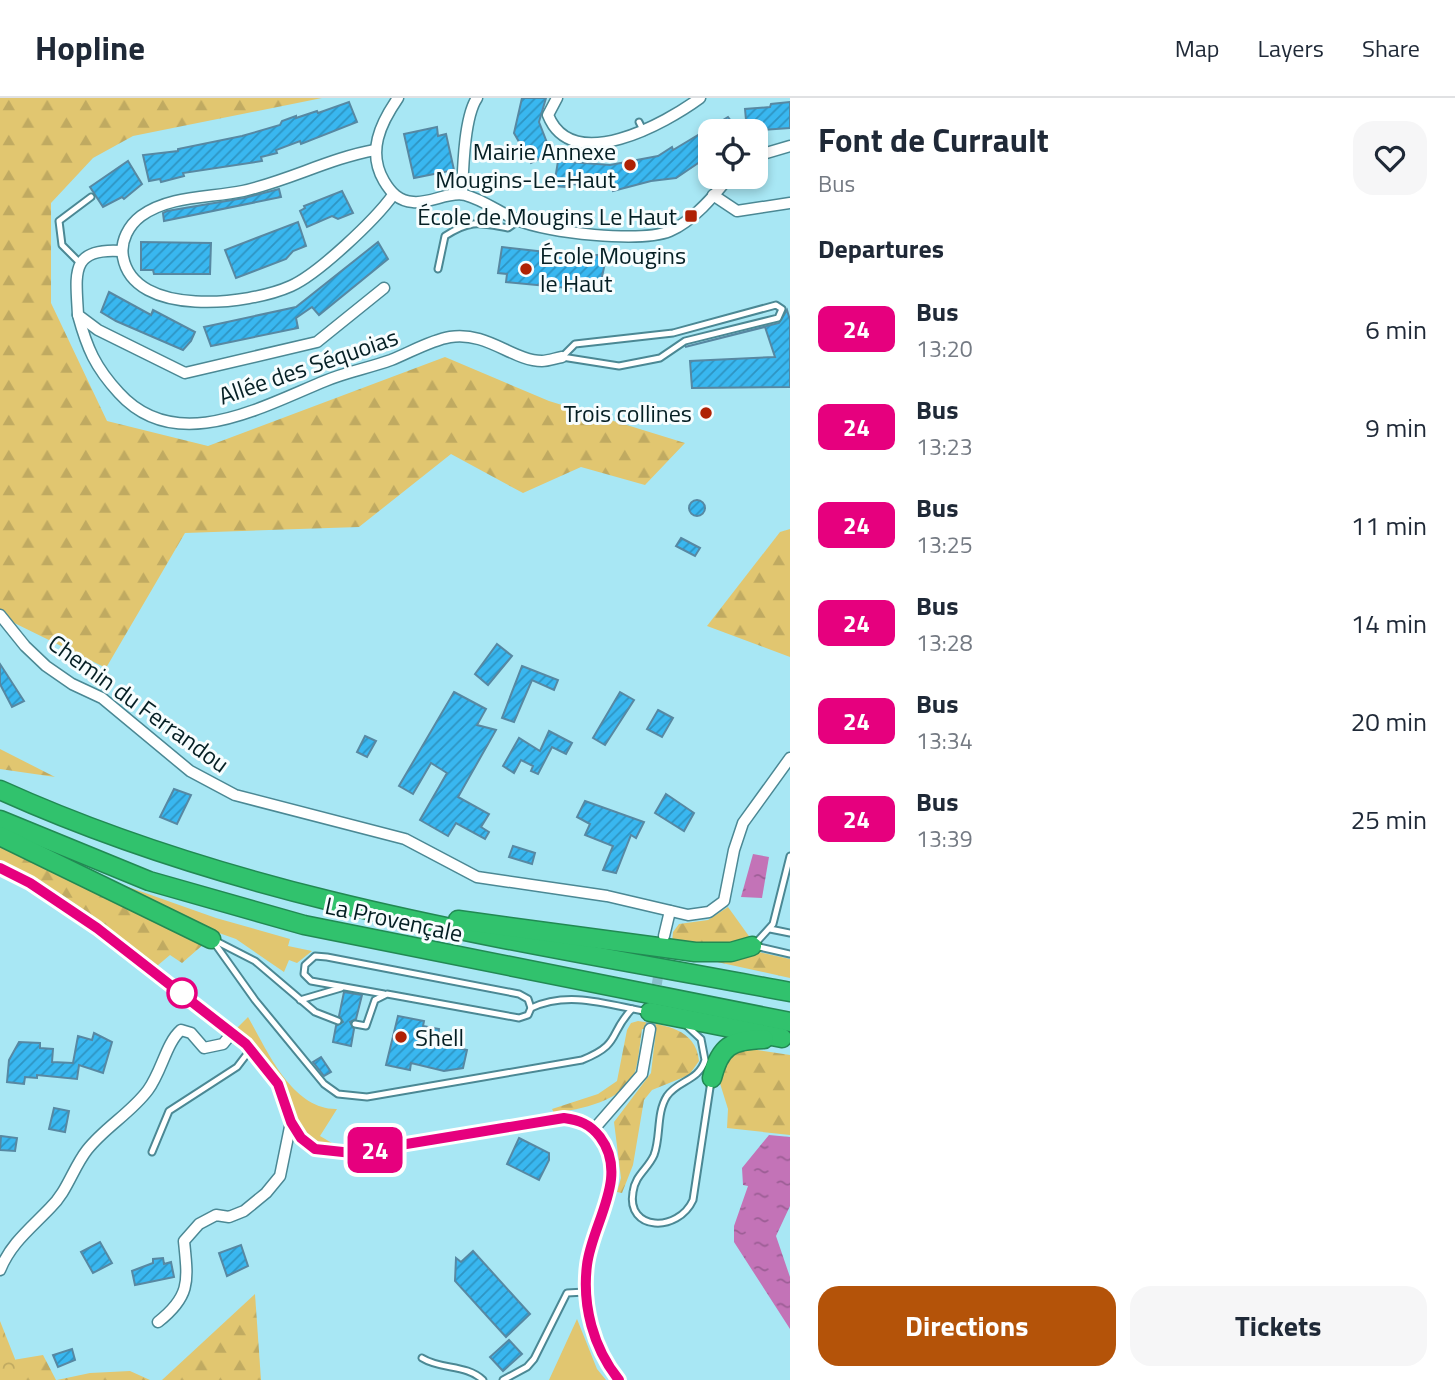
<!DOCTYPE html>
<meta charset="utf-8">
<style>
body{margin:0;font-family:"Titillium Web",sans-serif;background:#f6f6f7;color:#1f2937;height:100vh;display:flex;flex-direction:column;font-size:26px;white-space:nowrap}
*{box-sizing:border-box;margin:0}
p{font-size:23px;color:#747a83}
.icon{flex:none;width:38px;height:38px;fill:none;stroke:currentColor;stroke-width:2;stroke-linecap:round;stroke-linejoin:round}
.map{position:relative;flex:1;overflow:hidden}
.sheet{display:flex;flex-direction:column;background:#fff;width:665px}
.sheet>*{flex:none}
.badge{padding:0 14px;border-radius:10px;font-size:24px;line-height:46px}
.controls{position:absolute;left:698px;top:21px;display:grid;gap:14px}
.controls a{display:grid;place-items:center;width:70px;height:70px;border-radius:14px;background:#fff;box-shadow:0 4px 10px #0003;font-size:35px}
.map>.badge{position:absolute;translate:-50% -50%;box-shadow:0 0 0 4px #fff}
h2{padding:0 28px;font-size:26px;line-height:63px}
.round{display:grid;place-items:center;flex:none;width:74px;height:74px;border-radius:21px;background:#f6f6f7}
.overview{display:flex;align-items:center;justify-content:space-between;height:119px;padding:0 28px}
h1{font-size:33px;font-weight:700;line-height:52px}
.cta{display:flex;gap:14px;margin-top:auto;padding:14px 28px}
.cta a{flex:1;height:80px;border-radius:21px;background:#b45309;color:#fff;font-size:28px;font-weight:700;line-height:80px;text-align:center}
.cta a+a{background:#f6f6f7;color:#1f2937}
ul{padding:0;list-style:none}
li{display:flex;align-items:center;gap:21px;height:98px;padding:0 28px}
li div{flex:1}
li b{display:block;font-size:26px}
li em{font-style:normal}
li .badge{min-width:77px;font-weight:700;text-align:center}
header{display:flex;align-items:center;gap:42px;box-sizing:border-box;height:98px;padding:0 35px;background:#fff;border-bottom:2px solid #e0e1e3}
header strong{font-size:33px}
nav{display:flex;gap:38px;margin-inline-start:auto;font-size:24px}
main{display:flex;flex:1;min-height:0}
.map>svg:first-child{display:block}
</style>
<header>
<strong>Hopline</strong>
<nav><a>Map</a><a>Layers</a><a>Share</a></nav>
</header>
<main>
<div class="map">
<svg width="790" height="1282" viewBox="0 0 790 1282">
<defs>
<pattern id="forest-firs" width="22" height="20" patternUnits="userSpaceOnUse" patternTransform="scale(1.75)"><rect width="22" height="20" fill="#e1c670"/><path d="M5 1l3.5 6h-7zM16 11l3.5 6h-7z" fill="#c0aa61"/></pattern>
<pattern id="park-crowns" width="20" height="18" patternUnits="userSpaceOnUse" patternTransform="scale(1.75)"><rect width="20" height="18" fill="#e1c670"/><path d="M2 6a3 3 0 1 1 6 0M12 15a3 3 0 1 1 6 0" fill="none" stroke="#c0aa61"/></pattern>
<pattern id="water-ripples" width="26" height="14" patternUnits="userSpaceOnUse" patternTransform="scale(1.75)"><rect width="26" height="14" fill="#c373b7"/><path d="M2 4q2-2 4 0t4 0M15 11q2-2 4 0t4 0" fill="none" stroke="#9c5e95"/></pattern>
<pattern id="building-hatch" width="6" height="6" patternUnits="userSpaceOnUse" patternTransform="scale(1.75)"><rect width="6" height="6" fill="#39b7f0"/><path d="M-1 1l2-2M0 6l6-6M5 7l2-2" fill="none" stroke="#2e94c2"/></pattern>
</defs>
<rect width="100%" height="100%" fill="#a8e7f4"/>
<g fill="#e1c670">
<polygon points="117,785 216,820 290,841 288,848 312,853 297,865 289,862 284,874 236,841 202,829 116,787"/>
<path d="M248 919C267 952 292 1012 337 1011L320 1038 337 1048 352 1049C291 1058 301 1015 280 979 269 961 252 945 236 931Z"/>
<polygon points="577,1221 597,1271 606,1282 549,1282"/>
</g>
<g fill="url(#forest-firs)">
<polygon points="0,0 322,0 133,38 93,60 51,105 51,205 107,323 208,348 445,259 549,303 685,345 645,387 581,369 523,395 451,356 359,429 185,435 106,570 0,518"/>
<polygon points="790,431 790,559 707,528 780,434"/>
<polygon points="0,651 55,679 0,671"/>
<polygon points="0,749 157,819 205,845 182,865 170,857 157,868 49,792 0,763"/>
<polygon points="728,809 751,841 731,849 672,845 673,834 679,826 708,822"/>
<polygon points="759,854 790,861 790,880 708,862"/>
<path d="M638 923C664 927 696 930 699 963L689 977 652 992 644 1002 633 1067 622 1095 617 1094 621 1080 614 1024 651 975 656 932 642 931C640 944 639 961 635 974 624 1004 580 1011 554 1015L552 1011 598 996 617 983 627 932 631 925Z"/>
<polygon points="744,950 790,957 790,1037 727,1030 728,1011 718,979 726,955"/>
<polygon points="255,1196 261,1282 162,1282"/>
<polygon points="0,1237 13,1262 43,1257 56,1282 0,1282"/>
<polygon points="130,1273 150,1282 57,1282 90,1275"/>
</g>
<polygon fill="url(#park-crowns)" points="0,1223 15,1261 15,1282 0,1282"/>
<g fill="url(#water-ripples)">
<polygon points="753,756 769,759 762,800 741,799"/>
<polygon points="769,1037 790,1039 790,1108 776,1138 790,1179 790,1231 734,1144 734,1128 748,1088 743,1087 742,1070"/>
</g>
<g fill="url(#building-hatch)" stroke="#5788a2" stroke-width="2">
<polygon points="522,0 546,0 539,24 551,55 531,65 514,35"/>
<polygon points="349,4 357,24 301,46 300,43 276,52 277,55 261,59 262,63 183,75 184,78 161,84 160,81 149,83 143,57 178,53 178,51 242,38 280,27 282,23 296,18 296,20 317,13 318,15"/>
<polygon points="790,4 790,30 747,33 745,11 770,9 771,6"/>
<polygon points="728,19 739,33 710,33 710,57 676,80 651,83 613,93 612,88 566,86 565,89 554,88 558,63 610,67 658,58 672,49 673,52"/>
<polygon points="437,29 438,38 446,36 454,72 414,80 404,36"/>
<polygon points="128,63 142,86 124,101 122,99 103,109 90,89"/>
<polygon points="279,91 281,99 164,123 163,115 167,113 244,100"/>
<polygon points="342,93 353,115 338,121 332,118 307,129 300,113 305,110 304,108"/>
<polygon points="298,124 306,148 293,153 286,161 236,180 225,152"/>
<polygon points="141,144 211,145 210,176 154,176 153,172 141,172"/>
<polygon points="378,144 388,161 319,217 312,209 296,220 298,230 211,248 204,229 296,209"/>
<polygon points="502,149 573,157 599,157 606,160 599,193 506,184 507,176 498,175"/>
<polygon points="109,194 151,217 153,212 195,234 191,243 183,252 116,223 101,214"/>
<polygon points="787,212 790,222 790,289 692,290 690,263 775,259 765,229 685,249 779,225"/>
<circle cx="697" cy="410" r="8"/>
<polygon points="681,440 700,450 695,458 676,448"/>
<polygon points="497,546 512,558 488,587 475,576"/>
<polygon points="0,566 24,603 12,609 0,586"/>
<polygon points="522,568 558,582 554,592 532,582 514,624 502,620"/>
<polygon points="454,594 486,611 477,627 496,632 458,699 489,716 481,729 489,734 485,741 456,725 448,738 420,722 447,675 431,665 413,696 399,688"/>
<polygon points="620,594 634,602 605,647 593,640"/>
<polygon points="658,612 673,620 662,639 647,631"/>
<polygon points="549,633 572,645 566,656 552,649 538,676 531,673 533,668 521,662 514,675 503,668 519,640 540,653"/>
<polygon points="365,638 376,643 367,659 357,654"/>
<polygon points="174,691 191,697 177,726 160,719"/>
<polygon points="666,696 694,715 684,733 655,715"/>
<polygon points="585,703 644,724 636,740 631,737 616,775 603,772 613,748 585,737 590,726 577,719"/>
<polygon points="513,748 535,755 532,766 509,759"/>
<polygon points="344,894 362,897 356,921 350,924 354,931 351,948 333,944 336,928 343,924 339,918"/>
<polygon points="398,918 424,923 423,928 439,931 438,939 447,941 445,947 467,952 463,970 444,973 411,965 410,972 386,967"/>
<polygon points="94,935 112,944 103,975 79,967 77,981 37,977 37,980 25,979 24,986 7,984 9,962 19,944 40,945 40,950 53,951 52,964 73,965 78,938 92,942"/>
<polygon points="321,959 331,974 324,978 313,964"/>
<polygon points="54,1010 69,1013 65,1034 49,1031"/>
<polygon points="1,1038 17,1040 15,1053 0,1052"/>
<polygon points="519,1040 549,1055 549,1062 539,1082 507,1066"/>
<polygon points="100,1144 112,1165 93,1175 81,1154"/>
<polygon points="241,1147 248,1168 227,1178 219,1155"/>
<polygon points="473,1153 530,1216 506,1239 455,1183 456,1160 461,1164"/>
<polygon points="163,1160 164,1166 171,1164 174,1179 135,1187 132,1173 153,1165 153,1161"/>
<polygon points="509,1242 522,1256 503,1273 490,1259"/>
<polygon points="72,1251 75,1262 58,1269 53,1257"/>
</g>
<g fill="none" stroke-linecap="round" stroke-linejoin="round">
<polyline stroke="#87bfca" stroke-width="10" stroke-dasharray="10 5" stroke-linecap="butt" points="650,931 663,846"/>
<defs>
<g id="service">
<polyline points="639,24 644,34"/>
<polyline points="79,164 62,147 59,123 91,99"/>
<path d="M438 171 445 138C471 121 480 125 508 130L518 123"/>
<polygon points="776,207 782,211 778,220 685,243 660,260 619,268 562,259 575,246 673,235"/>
<polyline points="770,831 790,835"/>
<polyline points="214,842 255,863 315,914 338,923"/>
<path d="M213 843 255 902 324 986 338 996 367 999 582 962C622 946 608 936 632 911"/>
<polyline points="754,847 773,826 790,758"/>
<polyline points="755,848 790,856"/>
<polyline points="300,902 341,890"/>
<path d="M531 910C569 892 609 907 648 914"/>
<polyline points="355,926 366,928 375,902 387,896 519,920 528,917 531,910 528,901 519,896 327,859 315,858 305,867 304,876 311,883 384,896"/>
<path d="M687 928 701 941 705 962C699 983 678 982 667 998 656 1015 661 1039 654 1057 648 1071 635 1077 633 1094 626 1133 678 1135 693 1102L711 983"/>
<polyline points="152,1054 169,1013 237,969 250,952"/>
<path d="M422 1260C441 1272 466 1266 483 1282"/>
<polyline points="503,1282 527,1269 534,1261 567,1195 585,1194"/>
</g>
<g id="minor">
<path d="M398 0C380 26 367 54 384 83 391 95 399 103 413 104 430 106 449 93 465 97 484 102 500 115 517 122 547 135 641 145 670 133 693 123 714 98 729 79"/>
<path d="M557 0 548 17C572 78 666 25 700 0"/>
<path d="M375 52C330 60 288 83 243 93 210 100 170 97 141 118 129 127 120 143 123 159 134 220 249 207 291 188 318 176 375 122 393 97"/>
<polyline points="756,58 790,48"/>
<path d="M462 96C463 72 464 19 477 0"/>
<polyline points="713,97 737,113 790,105"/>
<path d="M122 153C69 149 76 176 78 217L98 232 185 275 317 244 384 190"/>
<path d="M78 217C87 250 95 269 119 295 176 358 261 309 325 283 346 274 369 270 391 262 409 255 431 242 450 239 487 233 513 263 542 263 548 263 556 260 562 259"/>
<polyline points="0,517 25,548 46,568 72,586 102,600 190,673 235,697 405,741 477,779 607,798 688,817 709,814 724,803 734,752 743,725 790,660"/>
<path d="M0 770 30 785 97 830 246 946 278 986 291 1024 301 1040 315 1051 352 1055 564 1020C579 1022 590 1026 600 1039 631 1079 592 1125 587 1167 582 1207 593 1250 619 1282"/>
<polyline points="664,838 670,813"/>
<polyline points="594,1031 642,976 650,931"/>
<path d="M0 1172C11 1145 31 1130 50 1110 67 1094 73 1070 87 1052 105 1029 131 1015 148 992 162 973 166 945 181 932L191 935 204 950 223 946 232 935"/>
<path d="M158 1224C191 1198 188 1183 184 1143L199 1126 216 1117 229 1119 244 1113 266 1095 280 1078 291 1024"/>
</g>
<g id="motorway">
<path d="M0 692C252 806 521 843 790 894"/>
<polyline points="0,722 149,783 304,827 790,924"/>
<polyline points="0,738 211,841"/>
<polyline points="458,822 695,854 731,854 752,848"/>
<polyline points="650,914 782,940"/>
<path d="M712 980C720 948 731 942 764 941"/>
</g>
</defs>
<use href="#service" stroke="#4b8894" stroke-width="9"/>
<use href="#minor" stroke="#4b8894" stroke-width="13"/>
<use href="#motorway" stroke="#228953" stroke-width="21"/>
<use href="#service" stroke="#fff" stroke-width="5"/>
<use href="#minor" stroke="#fff" stroke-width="10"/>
<use href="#motorway" stroke="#31c26d" stroke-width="18"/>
</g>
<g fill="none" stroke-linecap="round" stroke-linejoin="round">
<defs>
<path id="line" d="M0 770 30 785 97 830 246 946 278 986 291 1024 301 1040 315 1051 352 1055 564 1020C579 1022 590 1026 600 1039 630 1079 592 1125 587 1167 582 1207 593 1250 619 1282"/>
</defs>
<use href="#line" stroke="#fff" stroke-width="16"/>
<use href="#line" stroke="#e6007e" stroke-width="10"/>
</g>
<g fill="#af2205" stroke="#f7fdfe" stroke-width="2.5">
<circle cx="630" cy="67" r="7"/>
<rect x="684" y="111" width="14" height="14" rx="3.5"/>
<circle cx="526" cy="171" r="7"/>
<circle cx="706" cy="315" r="7"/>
<circle cx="401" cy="939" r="7"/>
</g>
<circle fill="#fff" stroke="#e6007e" stroke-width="3.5" cx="182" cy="895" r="14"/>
<g text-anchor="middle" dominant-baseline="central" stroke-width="6" stroke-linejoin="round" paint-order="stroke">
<g font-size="24" fill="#051f24" stroke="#f7fdfe" text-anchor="end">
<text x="616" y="53">Mairie Annexe<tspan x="616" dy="28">Mougins-Le-Haut</tspan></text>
<text x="677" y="118">École de Mougins Le Haut</text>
<text x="540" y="157" text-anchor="start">École Mougins<tspan x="540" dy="28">le Haut</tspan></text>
<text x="692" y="315">Trois collines</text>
<text x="415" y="939" text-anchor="start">Shell</text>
</g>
<g font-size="24" fill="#051f24" stroke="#f7fdfe">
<text transform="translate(308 268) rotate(-19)">Allée des Séquoias</text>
<text transform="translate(139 605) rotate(36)">Chemin du Ferrandou</text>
<text transform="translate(394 821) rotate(12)">La Provençale</text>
</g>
</g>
</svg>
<div class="controls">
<a><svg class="icon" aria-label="locate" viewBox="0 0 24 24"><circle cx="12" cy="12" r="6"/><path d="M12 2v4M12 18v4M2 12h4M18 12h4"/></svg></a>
</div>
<b class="badge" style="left:375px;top:1052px;background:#e6007e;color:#fff">24</b>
</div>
<section class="sheet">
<div class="overview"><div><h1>Font de Currault</h1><p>Bus</p></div><a class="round"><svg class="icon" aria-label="heart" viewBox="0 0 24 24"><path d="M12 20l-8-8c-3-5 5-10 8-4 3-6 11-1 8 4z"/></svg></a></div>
<h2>Departures</h2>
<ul>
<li><span class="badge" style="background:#e6007e;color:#fff">24</span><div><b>Bus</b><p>13:20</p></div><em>6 min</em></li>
<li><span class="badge" style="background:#e6007e;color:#fff">24</span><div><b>Bus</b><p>13:23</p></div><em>9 min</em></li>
<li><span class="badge" style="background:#e6007e;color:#fff">24</span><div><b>Bus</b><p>13:25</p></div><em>11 min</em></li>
<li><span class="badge" style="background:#e6007e;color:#fff">24</span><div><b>Bus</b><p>13:28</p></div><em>14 min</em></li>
<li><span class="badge" style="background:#e6007e;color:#fff">24</span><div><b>Bus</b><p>13:34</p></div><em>20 min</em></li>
<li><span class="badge" style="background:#e6007e;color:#fff">24</span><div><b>Bus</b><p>13:39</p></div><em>25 min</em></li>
</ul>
<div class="cta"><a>Directions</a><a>Tickets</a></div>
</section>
</main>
